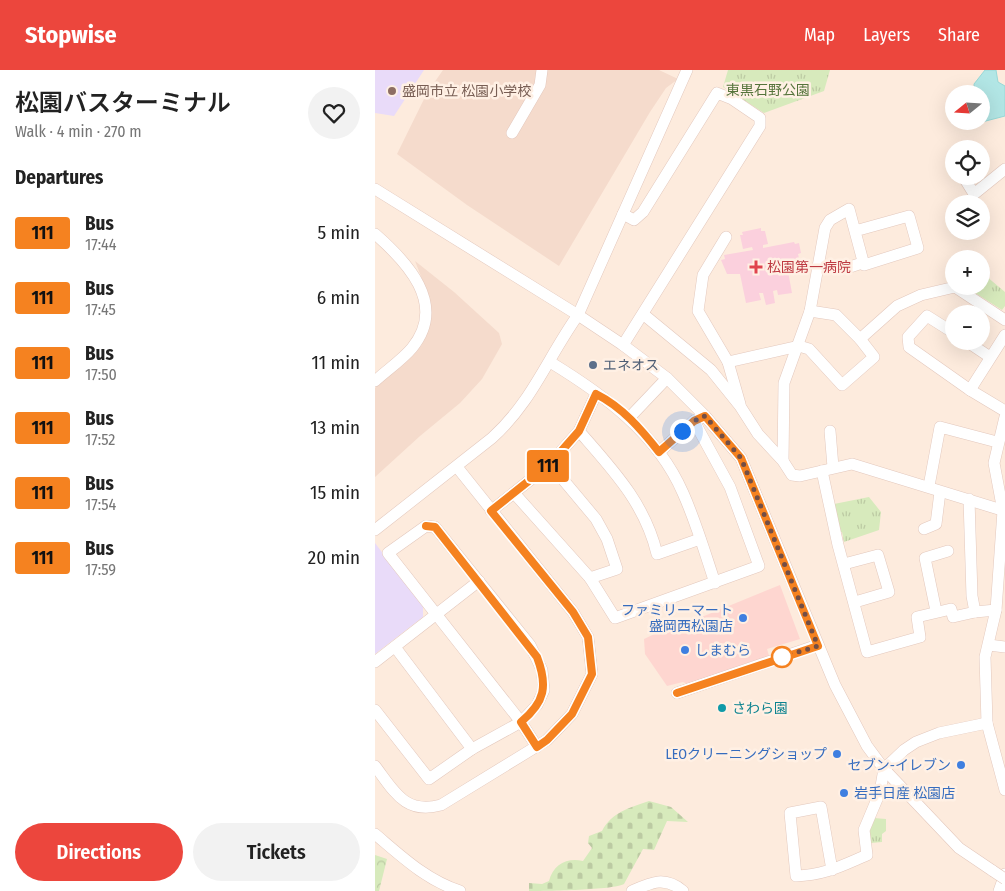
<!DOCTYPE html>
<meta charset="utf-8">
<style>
body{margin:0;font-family:"Fira Sans Condensed","Noto Sans JP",sans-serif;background:#f2f2f2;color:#222;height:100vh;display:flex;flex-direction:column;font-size:19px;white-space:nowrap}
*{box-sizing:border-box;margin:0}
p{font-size:16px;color:#767676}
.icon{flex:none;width:28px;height:28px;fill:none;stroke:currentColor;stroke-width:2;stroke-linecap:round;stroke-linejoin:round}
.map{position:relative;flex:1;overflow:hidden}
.details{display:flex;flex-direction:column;background:#fff;width:375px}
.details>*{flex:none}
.badge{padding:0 10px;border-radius:4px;font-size:18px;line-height:32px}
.needle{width:32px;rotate:252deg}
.fabs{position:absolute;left:570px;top:15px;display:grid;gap:10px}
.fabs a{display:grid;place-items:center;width:45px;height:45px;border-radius:50%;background:#fff;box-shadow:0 5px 20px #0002;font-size:25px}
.you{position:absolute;width:25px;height:25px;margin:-12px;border:4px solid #fff;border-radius:50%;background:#1a73e8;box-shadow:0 0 0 8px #1a73e833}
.map>.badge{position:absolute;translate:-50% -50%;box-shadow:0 0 0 2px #fff}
h2{padding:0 15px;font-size:19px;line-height:45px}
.round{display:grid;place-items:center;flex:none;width:52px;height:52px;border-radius:26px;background:#f2f2f2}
.summary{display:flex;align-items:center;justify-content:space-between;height:85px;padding:0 15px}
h1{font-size:24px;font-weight:600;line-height:38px}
.cta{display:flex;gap:10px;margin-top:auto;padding:10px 15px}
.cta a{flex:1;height:58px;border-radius:30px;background:#ec463d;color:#fff;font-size:20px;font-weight:600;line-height:58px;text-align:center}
.cta a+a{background:#f2f2f2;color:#222}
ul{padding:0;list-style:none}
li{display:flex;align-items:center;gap:15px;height:65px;padding:0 15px}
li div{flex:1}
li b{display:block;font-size:19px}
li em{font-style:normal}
li .badge{min-width:55px;font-weight:700;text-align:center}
header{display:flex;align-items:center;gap:30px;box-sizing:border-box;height:70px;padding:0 25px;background:#ec463d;color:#fff}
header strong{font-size:24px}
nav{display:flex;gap:28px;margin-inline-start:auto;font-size:18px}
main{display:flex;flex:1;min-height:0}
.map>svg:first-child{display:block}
</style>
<header>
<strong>Stopwise</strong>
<nav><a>Map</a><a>Layers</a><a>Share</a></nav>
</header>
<main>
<section class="details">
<div class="summary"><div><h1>松園バスターミナル</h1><p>Walk · 4 min · 270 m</p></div><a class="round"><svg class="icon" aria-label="heart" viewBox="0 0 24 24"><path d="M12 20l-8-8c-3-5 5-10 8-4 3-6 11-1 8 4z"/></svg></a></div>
<h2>Departures</h2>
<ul>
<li><span class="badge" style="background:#f58220;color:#111">111</span><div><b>Bus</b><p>17:44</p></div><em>5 min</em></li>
<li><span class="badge" style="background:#f58220;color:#111">111</span><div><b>Bus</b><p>17:45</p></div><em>6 min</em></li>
<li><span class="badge" style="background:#f58220;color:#111">111</span><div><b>Bus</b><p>17:50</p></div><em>11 min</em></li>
<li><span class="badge" style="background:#f58220;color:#111">111</span><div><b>Bus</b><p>17:52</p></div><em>13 min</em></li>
<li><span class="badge" style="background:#f58220;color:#111">111</span><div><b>Bus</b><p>17:54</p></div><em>15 min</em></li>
<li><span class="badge" style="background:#f58220;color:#111">111</span><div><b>Bus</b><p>17:59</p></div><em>20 min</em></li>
</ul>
<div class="cta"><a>Directions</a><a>Tickets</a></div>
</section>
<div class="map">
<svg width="630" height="821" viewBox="0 0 630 821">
<defs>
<pattern id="grass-tufts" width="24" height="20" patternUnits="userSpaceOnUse" patternTransform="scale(1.25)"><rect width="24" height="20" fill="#d7eabc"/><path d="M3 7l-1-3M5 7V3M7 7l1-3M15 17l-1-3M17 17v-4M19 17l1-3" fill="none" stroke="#bccaa3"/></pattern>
<pattern id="forest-crowns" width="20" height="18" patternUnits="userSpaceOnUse" patternTransform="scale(1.25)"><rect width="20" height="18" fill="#d7eabc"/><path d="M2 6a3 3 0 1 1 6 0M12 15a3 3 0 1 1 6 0" fill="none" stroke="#bccaa3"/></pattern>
<pattern id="cemetery-stones" width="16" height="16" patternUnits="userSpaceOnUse" patternTransform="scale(1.25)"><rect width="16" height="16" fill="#d7eabc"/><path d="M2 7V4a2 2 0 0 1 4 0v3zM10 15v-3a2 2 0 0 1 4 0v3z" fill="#bccaa3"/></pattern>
</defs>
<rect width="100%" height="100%" fill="#fdebdd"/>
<g fill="#f5dbcc">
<polygon points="68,0 284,0 303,9 291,18 275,42 184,196 92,135 22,84 52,23"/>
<polygon points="40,191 79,222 124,263 127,274 107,309 85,333 45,366 0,407 0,318 46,276 52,262 55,236 51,219"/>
</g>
<polygon fill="#fed6d0" points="405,515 425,569 392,579 394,586 312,614 308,612 292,616 270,584 269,569 292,558 295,560"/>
<g fill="#e9dbf9">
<polygon points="0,0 49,0 19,46 0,43"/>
<polygon points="0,473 48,537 48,547 0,584"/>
</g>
<polygon fill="#fbd0dd" points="386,158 386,161 390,161 393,174 388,175 388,178 419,172 420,174 424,173 426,183 423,184 425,193 412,196 417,223 403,225 402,220 398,221 400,233 391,235 388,223 384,223 386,230 371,233 365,204 352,204 346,190 350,189 349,185 378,180 377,177 368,179 365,165 368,165 367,162"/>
<g fill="url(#grass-tufts)">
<polygon points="353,0 455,0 449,21 389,43 348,17"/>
<polygon points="611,206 630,222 630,236 627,240 597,221 600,216 606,216 606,210"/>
<polygon points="494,427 506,442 504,460 469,472 467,462 464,462 459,434"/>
<polygon points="499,748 511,749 511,761 507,764 507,772 496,773 493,762"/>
</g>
<polygon fill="url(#forest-crowns)" points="0,785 12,789 4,821 0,821"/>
<path fill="url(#cemetery-stones)" d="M274 731 296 737 313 752 292 751 279 780 268 779 249 814C239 820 171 821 154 821V813L167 814 174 811C178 794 193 787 208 791L217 778 213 773 214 766 227 761C237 742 254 738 274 731Z"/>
<polygon fill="#b2e6e5" stroke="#98d8d7" points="610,0 621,0 623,12 630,16 630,46 607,52 606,24 600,24 599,14"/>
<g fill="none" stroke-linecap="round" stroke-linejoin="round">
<defs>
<g id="minor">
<polyline points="137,63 165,15 167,0"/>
<polyline points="579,89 579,90"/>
<polyline points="588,106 599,124 630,99"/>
<polyline points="0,119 203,245 248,275 292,308 330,346 366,388 460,615 492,676 509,699 584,778 618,801"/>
<path d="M0 164C31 191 73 234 37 278 27 290 12 300 0 311"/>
<polyline points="351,167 328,205 323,241 353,292 365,334"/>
<polyline points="472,198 487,193"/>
<polyline points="268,244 336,300 365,336 383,364 408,391 417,405 425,406 477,394 630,441"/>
<polyline points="579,263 552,246 533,267 534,277 595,320 630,341"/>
<polyline points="485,269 522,236 546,225 580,217 630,250"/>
<polyline points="591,271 615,287"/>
<polyline points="248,275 385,56 385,48 357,29 342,23 268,142 259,150 248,144"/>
<path d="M175 292C229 325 282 363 308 423 321 452 330 483 340 513"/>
<polyline points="353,292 424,276 434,279 467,315 499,287 485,269 461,245 435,241"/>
<polyline points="595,320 630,265"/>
<polyline points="254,348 292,308"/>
<path d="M204 361C237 399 270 433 282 484L325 469"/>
<polyline points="455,361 458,397"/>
<polyline points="284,382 319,351"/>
<polyline points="408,391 409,313 435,241 450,158 455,150 474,139 489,195 543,178 534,146 480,161"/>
<polyline points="175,394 221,449 232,469 242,499 215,508"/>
<polyline points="447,401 463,475 492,582 545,567 542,547 576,539 578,547 600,542 621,540"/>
<polyline points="554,416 565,357 622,372"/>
<polyline points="139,423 215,508 240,548 384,496 355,417 319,351 330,346"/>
<polyline points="594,429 597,526 600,542"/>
<polyline points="116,441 175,394 204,361 221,324"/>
<polyline points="549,459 561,454 565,422"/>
<path d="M0 460 117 368C157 332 173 287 203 245L312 0"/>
<polyline points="469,494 503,485 514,522 480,532"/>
<polyline points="561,541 550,488 573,481"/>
<polyline points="614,575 630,577"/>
<polyline points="20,577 97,679"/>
<polyline points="0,592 104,511"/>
<polyline points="302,623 443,575"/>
<polyline points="0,640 54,709 97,679 146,652 162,635 169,620 167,600 155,575 60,457 51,456 13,483 146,652 162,677"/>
<polyline points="612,653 610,587 621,540 628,441 619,393 630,347"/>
<path d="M0 696C19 721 30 745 66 735L172 670 197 644 217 604 213 567 198 542 82 397"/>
<path d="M0 764C26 786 51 810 85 821"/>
<path d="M457 800 446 737 415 743 421 806C450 805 466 796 492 785L489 760 505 722 509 699 529 680 541 672 564 663 612 653 630 720"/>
<path d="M257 821C277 812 290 806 308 821"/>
<polyline points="624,821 630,804"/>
</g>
</defs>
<use href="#minor" stroke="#e3c8bd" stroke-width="12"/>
<use href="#minor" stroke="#fff" stroke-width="11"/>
<defs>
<polyline id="minor-bridge" points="618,801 630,809"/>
</defs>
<use href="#minor-bridge" stroke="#e3c8bd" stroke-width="12" stroke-linecap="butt"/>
<use href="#minor-bridge" stroke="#fff" stroke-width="11"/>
</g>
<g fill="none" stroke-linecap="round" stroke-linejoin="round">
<defs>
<path id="line" d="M51 456 60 457 162 587C173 616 170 632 146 652L162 677 172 670 197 644 217 604 213 567 198 542 116 441 175 394 204 361 221 324C247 337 266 359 284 382L319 351 330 346 366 388 443 576 302 623"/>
</defs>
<use href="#line" stroke="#fff" stroke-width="11"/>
<use href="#line" stroke="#f58220" stroke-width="8"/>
<polyline stroke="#734e45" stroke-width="5" stroke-dasharray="0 9" points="307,361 319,351 330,346 366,388 443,576 407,587"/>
</g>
<circle fill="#8d6e63" stroke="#fff0e4" stroke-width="2" cx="17" cy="21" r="5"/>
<path fill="#e0444e" stroke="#fff0e4" stroke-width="2" d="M378.5 189.5h5v5h5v5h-5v5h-5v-5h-5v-5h5z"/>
<circle fill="#5c6f8a" stroke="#fff0e4" stroke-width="2" cx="218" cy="295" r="5"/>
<g fill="#3f7fe0" stroke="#fff0e4" stroke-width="2">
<circle cx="368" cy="548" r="5"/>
<circle cx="310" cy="580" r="5"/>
<circle cx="462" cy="684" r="5"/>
<circle cx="586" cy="695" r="5"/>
<circle cx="469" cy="723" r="5"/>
</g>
<circle fill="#fff" stroke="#f58220" stroke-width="2.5" cx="407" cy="587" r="10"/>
<circle fill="#0f9aa8" stroke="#fff0e4" stroke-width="2" cx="347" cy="638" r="5"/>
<g text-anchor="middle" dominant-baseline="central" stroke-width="5" stroke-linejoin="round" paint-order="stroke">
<g font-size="14" fill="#55743b" stroke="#fff0e4">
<text x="393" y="20">東黒石野公園</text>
</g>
<g font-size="14" fill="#785e54" stroke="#fff0e4" text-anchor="start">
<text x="27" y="21">盛岡市立 松園小学校</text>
</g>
<g font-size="14" fill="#be3a42" stroke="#fff0e4" text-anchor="start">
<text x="392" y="197">松園第一病院</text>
</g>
<g font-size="14" fill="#4e5e75" stroke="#fff0e4" text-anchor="start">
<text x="228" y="295">エネオス</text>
</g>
<g font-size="14" fill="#366cbe" stroke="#fff0e4" text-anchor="end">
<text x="358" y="540">ファミリーマート<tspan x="358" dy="16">盛岡西松園店</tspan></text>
<text x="320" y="580" text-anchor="start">しまむら</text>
<text x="452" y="684">LEOクリーニングショップ</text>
<text x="576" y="695">セブン-イレブン</text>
<text x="479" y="723" text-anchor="start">岩手日産 松園店</text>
</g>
<g font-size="14" fill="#0d838f" stroke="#fff0e4" text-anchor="start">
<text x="357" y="638">さわら園</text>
</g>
</g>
</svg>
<div class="fabs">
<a><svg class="needle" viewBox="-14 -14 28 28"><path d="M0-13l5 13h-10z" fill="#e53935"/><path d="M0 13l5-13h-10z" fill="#767676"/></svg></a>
<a><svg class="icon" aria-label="locate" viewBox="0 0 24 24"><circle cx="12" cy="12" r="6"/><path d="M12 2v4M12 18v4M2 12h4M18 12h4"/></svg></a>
<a><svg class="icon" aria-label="layers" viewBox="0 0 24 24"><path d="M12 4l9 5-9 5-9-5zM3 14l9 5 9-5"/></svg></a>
<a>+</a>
<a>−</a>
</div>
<div class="you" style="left:307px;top:361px"></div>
<b class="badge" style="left:173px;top:396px;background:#f58220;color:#111">111</b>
</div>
</main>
